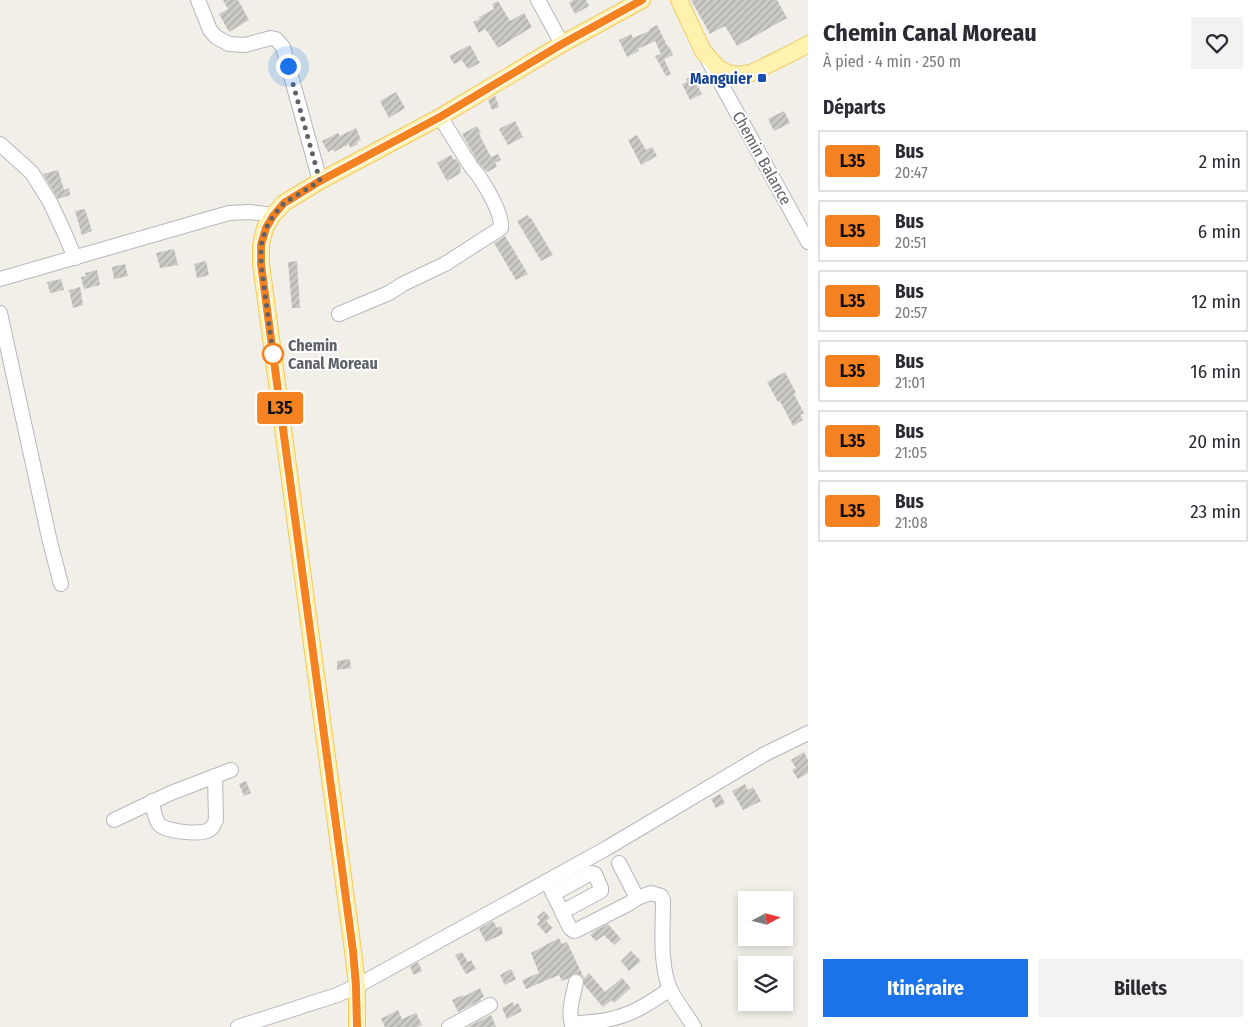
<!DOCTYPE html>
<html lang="fr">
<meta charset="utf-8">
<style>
body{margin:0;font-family:"Fira Sans Condensed",sans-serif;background:#f2f2f3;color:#2b2b33;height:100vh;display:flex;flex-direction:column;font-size:19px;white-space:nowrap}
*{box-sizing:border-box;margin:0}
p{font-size:16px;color:#7c7c81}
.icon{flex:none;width:28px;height:28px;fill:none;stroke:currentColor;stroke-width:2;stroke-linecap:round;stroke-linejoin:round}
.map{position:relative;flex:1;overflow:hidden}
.drawer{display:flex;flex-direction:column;background:#fff;width:450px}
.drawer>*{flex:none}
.badge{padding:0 10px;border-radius:4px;font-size:18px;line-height:32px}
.needle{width:32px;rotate:83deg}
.fabs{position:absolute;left:738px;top:891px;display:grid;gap:10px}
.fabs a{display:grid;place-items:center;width:55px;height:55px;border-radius:0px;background:#fff;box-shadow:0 2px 8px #0003;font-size:25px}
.you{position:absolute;width:25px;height:25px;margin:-12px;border:4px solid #fff;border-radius:50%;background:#1a73e8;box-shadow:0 0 0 8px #1a73e833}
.map>.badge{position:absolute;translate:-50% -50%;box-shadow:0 0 0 2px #fff}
h2{padding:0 15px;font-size:19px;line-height:45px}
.round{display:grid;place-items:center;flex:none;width:52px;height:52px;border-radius:0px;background:#f2f2f3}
.headline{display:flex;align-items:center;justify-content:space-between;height:85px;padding:0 15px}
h1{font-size:24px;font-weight:700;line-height:38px}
.primary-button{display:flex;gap:10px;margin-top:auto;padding:10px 15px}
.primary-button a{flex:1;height:58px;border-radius:0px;background:#1a73e8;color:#fff;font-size:20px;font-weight:700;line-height:58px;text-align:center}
.primary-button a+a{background:#f2f2f3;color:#2b2b33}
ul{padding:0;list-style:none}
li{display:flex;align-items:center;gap:15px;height:62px;margin:0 10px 8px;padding:0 5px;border:2px solid #e1e1e2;border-radius:0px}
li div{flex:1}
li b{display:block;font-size:19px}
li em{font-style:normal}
li .badge{min-width:55px;font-weight:700;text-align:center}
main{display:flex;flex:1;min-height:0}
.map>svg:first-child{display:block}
</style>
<main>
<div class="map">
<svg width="808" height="1027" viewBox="0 0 808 1027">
<defs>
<pattern id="building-hatch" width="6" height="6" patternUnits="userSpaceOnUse" patternTransform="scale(1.25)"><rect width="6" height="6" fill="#cccac5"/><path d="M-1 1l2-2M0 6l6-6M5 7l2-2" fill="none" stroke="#a9a8a4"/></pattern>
</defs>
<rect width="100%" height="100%" fill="#f1efe8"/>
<g fill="url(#building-hatch)">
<polygon points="223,0 238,0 249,20 229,32 219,14 228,9"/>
<polygon points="573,0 586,0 589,6 575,14 569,3"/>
<polygon points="691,0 777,0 787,18 737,46 725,26 710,34"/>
<polygon points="498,1 510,21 524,13 532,27 498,48 487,31 486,31 485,29 479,33 473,22 480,19 479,17 494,9 492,4"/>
<polygon points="657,25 668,47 669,46 673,55 664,59 671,74 666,76 655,56 661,54 655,41 638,49 639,51 627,57 619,40 631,34 633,38 649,31 649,29"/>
<polygon points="470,45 480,63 468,69 462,60 454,64 449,56"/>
<polygon points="692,76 702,94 690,100 682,84 687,82 686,79"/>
<polygon points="396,92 405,108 389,118 380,101"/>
<polygon points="495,96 499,107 492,110 488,100"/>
<polygon points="784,111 790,123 774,131 768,119"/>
<polygon points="515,121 523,137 508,145 499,129"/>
<polygon points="477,126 481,133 479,134 491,157 498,154 501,160 495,163 497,167 487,172 478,162 462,134"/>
<polygon points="356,128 361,140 357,142 358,144 350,148 349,144 334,152 333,149 328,152 322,141 338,133 340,136"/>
<polygon points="637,135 646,150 652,147 657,156 641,165 628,140"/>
<polygon points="451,155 454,160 456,159 461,167 460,171 461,173 447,181 437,163"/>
<polygon points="58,170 64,190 69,188 70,195 58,199 43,174"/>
<polygon points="85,209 92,231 82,235 75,211"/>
<polygon points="528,215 530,219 531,218 553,255 541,261 517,221"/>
<polygon points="505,236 528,274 516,280 494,243"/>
<polygon points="174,249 178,265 160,268 156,253"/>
<polygon points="206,261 209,275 197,278 194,264"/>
<polygon points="297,261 300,308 292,308 288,262"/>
<polygon points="125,264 128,276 114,279 112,267"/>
<polygon points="97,270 100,285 84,289 81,277 86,276 85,273"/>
<polygon points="61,279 64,290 50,293 47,282"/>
<polygon points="80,287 83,305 73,308 69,290"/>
<polygon points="785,372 796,393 794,394 804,413 800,415 803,420 793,426 780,401 778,402 767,382"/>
<polygon points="350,659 351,668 337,670 337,661"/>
<polygon points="804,752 808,760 808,773 798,779 792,770 796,768 791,760"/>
<polygon points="246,781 251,793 244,796 239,784"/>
<polygon points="745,784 748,790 753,787 761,801 743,810 732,791"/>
<polygon points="720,794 725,803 716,808 711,799"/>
<polygon points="544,911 550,918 546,921 553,928 546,934 537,924 540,921 537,917"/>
<polygon points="493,921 497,928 501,926 503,934 486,942 479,929"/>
<polygon points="608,924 621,939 614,945 604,935 596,941 590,935 596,930"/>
<polygon points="559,938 562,944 567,942 584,978 589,973 605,992 622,978 631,988 614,1003 612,1000 603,1007 584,985 584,979 582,976 578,974 573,974 569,978 562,981 559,975 526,989 522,980 539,973 531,953"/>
<polygon points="631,951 641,961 629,971 621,961"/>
<polygon points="462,952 468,962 471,960 476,969 466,974 455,955"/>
<polygon points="418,962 422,971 414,975 410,967"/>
<polygon points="511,969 516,979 505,985 500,975"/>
<polygon points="480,988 484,997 480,999 481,1000 458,1012 452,1000 463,995 463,997"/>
<polygon points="513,1002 514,1006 518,1003 522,1011 507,1019 502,1008"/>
<polygon points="398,1010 402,1019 416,1013 422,1025 417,1027 385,1027 381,1019"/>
<polygon points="491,1015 496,1027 468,1027 473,1024"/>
</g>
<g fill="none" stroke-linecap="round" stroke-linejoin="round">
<defs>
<g id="minor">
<polyline points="198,0 210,30 216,37 229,44 245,45 271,38 276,39 283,47 320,181"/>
<polyline points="538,0 562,44"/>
<polyline points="708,60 808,242"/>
<polyline points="0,144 32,173 50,202 64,232 75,258"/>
<polyline points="0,279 229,213 250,212 273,215"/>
<polyline points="0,313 50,542 61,584"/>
<path d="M339 314 389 293 403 284 445 264 501 228C502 213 487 188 478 175 475 171 471 168 469 163 459 148 450 132 440 117"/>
<path d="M152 801C153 808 155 819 159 824 165 832 201 835 209 830 213 828 214 824 216 820L215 776"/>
<polyline points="114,820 171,793 231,770"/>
<polyline points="547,881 570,928 574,931 577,930 630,903 637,898 619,863"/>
<polyline points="553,894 591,873 595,874 601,888 601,891 562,912"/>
<path d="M637 898 651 893 661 896 663 900C663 926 659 967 671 991 677 1003 687 1015 694 1027"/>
<path d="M572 1024C587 1022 604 1022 618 1017 637 1012 654 1000 670 989"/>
<polyline points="238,1027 337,995 357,986 607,848 765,754 808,733"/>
<polyline points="449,1027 490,1005"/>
<path d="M573 1027C567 1013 573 996 576 982"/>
</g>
<g id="major">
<polyline points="679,0 703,51 718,68 728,73 739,75 751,73 794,52 808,44"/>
<polyline points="357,1027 357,986 353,951 261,264 261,245 265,228 273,215 284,203 320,181 440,117 562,44 642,0"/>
</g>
</defs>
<use href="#minor" stroke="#b5b8bc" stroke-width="16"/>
<use href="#major" stroke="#f2c960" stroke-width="18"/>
<use href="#minor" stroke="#fff" stroke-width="14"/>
<use href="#major" stroke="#fff2af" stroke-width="16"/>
</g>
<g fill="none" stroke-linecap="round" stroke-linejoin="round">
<defs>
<polyline id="line" points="357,1027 356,986 353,951 261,264 261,245 266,228 273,216 284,203 320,181 440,117 562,44 642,0"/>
</defs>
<use href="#line" stroke="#fff" stroke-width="11"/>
<use href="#line" stroke="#f58220" stroke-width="8"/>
<polyline stroke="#5f6368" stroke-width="5" stroke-dasharray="0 9" points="273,354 274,361 261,264 261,245 266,228 273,216 284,203 320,181 288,66"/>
</g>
<rect fill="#1a4fb4" stroke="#fff" stroke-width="2" x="757" y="73" width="10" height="10" rx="2.5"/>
<circle fill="#fff" stroke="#f58220" stroke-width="2.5" cx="273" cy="354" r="10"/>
<g text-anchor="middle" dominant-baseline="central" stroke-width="4" stroke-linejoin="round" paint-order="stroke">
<g font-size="16" font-weight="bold" fill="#164399" stroke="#fff" text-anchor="end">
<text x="752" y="78">Manguier</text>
</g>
<g font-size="16" fill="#5f6368" stroke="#fff">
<text transform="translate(762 158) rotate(61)">Chemin Balance</text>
</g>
<g font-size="16" font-weight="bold" fill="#5f6368" stroke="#fff" text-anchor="start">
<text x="288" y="345">Chemin<tspan x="288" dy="18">Canal Moreau</tspan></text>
</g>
</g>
</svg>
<div class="fabs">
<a><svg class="needle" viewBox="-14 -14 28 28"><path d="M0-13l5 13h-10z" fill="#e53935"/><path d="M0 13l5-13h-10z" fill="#7c7c81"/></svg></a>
<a><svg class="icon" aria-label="layers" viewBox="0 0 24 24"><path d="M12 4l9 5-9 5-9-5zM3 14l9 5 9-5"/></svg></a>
</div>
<div class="you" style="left:288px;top:66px"></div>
<b class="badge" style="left:280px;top:408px;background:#f58220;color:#111">L35</b>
</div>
<section class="drawer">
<div class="headline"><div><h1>Chemin Canal Moreau</h1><p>À pied · 4 min · 250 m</p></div><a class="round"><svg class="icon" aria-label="heart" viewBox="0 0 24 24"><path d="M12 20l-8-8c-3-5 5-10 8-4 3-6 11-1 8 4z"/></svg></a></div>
<h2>Départs</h2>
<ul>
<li><span class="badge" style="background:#f58220;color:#111">L35</span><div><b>Bus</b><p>20:47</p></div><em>2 min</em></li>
<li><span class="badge" style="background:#f58220;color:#111">L35</span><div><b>Bus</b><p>20:51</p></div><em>6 min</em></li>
<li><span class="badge" style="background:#f58220;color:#111">L35</span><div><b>Bus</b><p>20:57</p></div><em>12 min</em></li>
<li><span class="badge" style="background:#f58220;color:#111">L35</span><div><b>Bus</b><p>21:01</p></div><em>16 min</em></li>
<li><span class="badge" style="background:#f58220;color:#111">L35</span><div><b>Bus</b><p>21:05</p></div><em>20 min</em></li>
<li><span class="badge" style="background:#f58220;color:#111">L35</span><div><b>Bus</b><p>21:08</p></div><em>23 min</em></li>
</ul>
<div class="primary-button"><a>Itinéraire</a><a>Billets</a></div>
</section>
</main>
